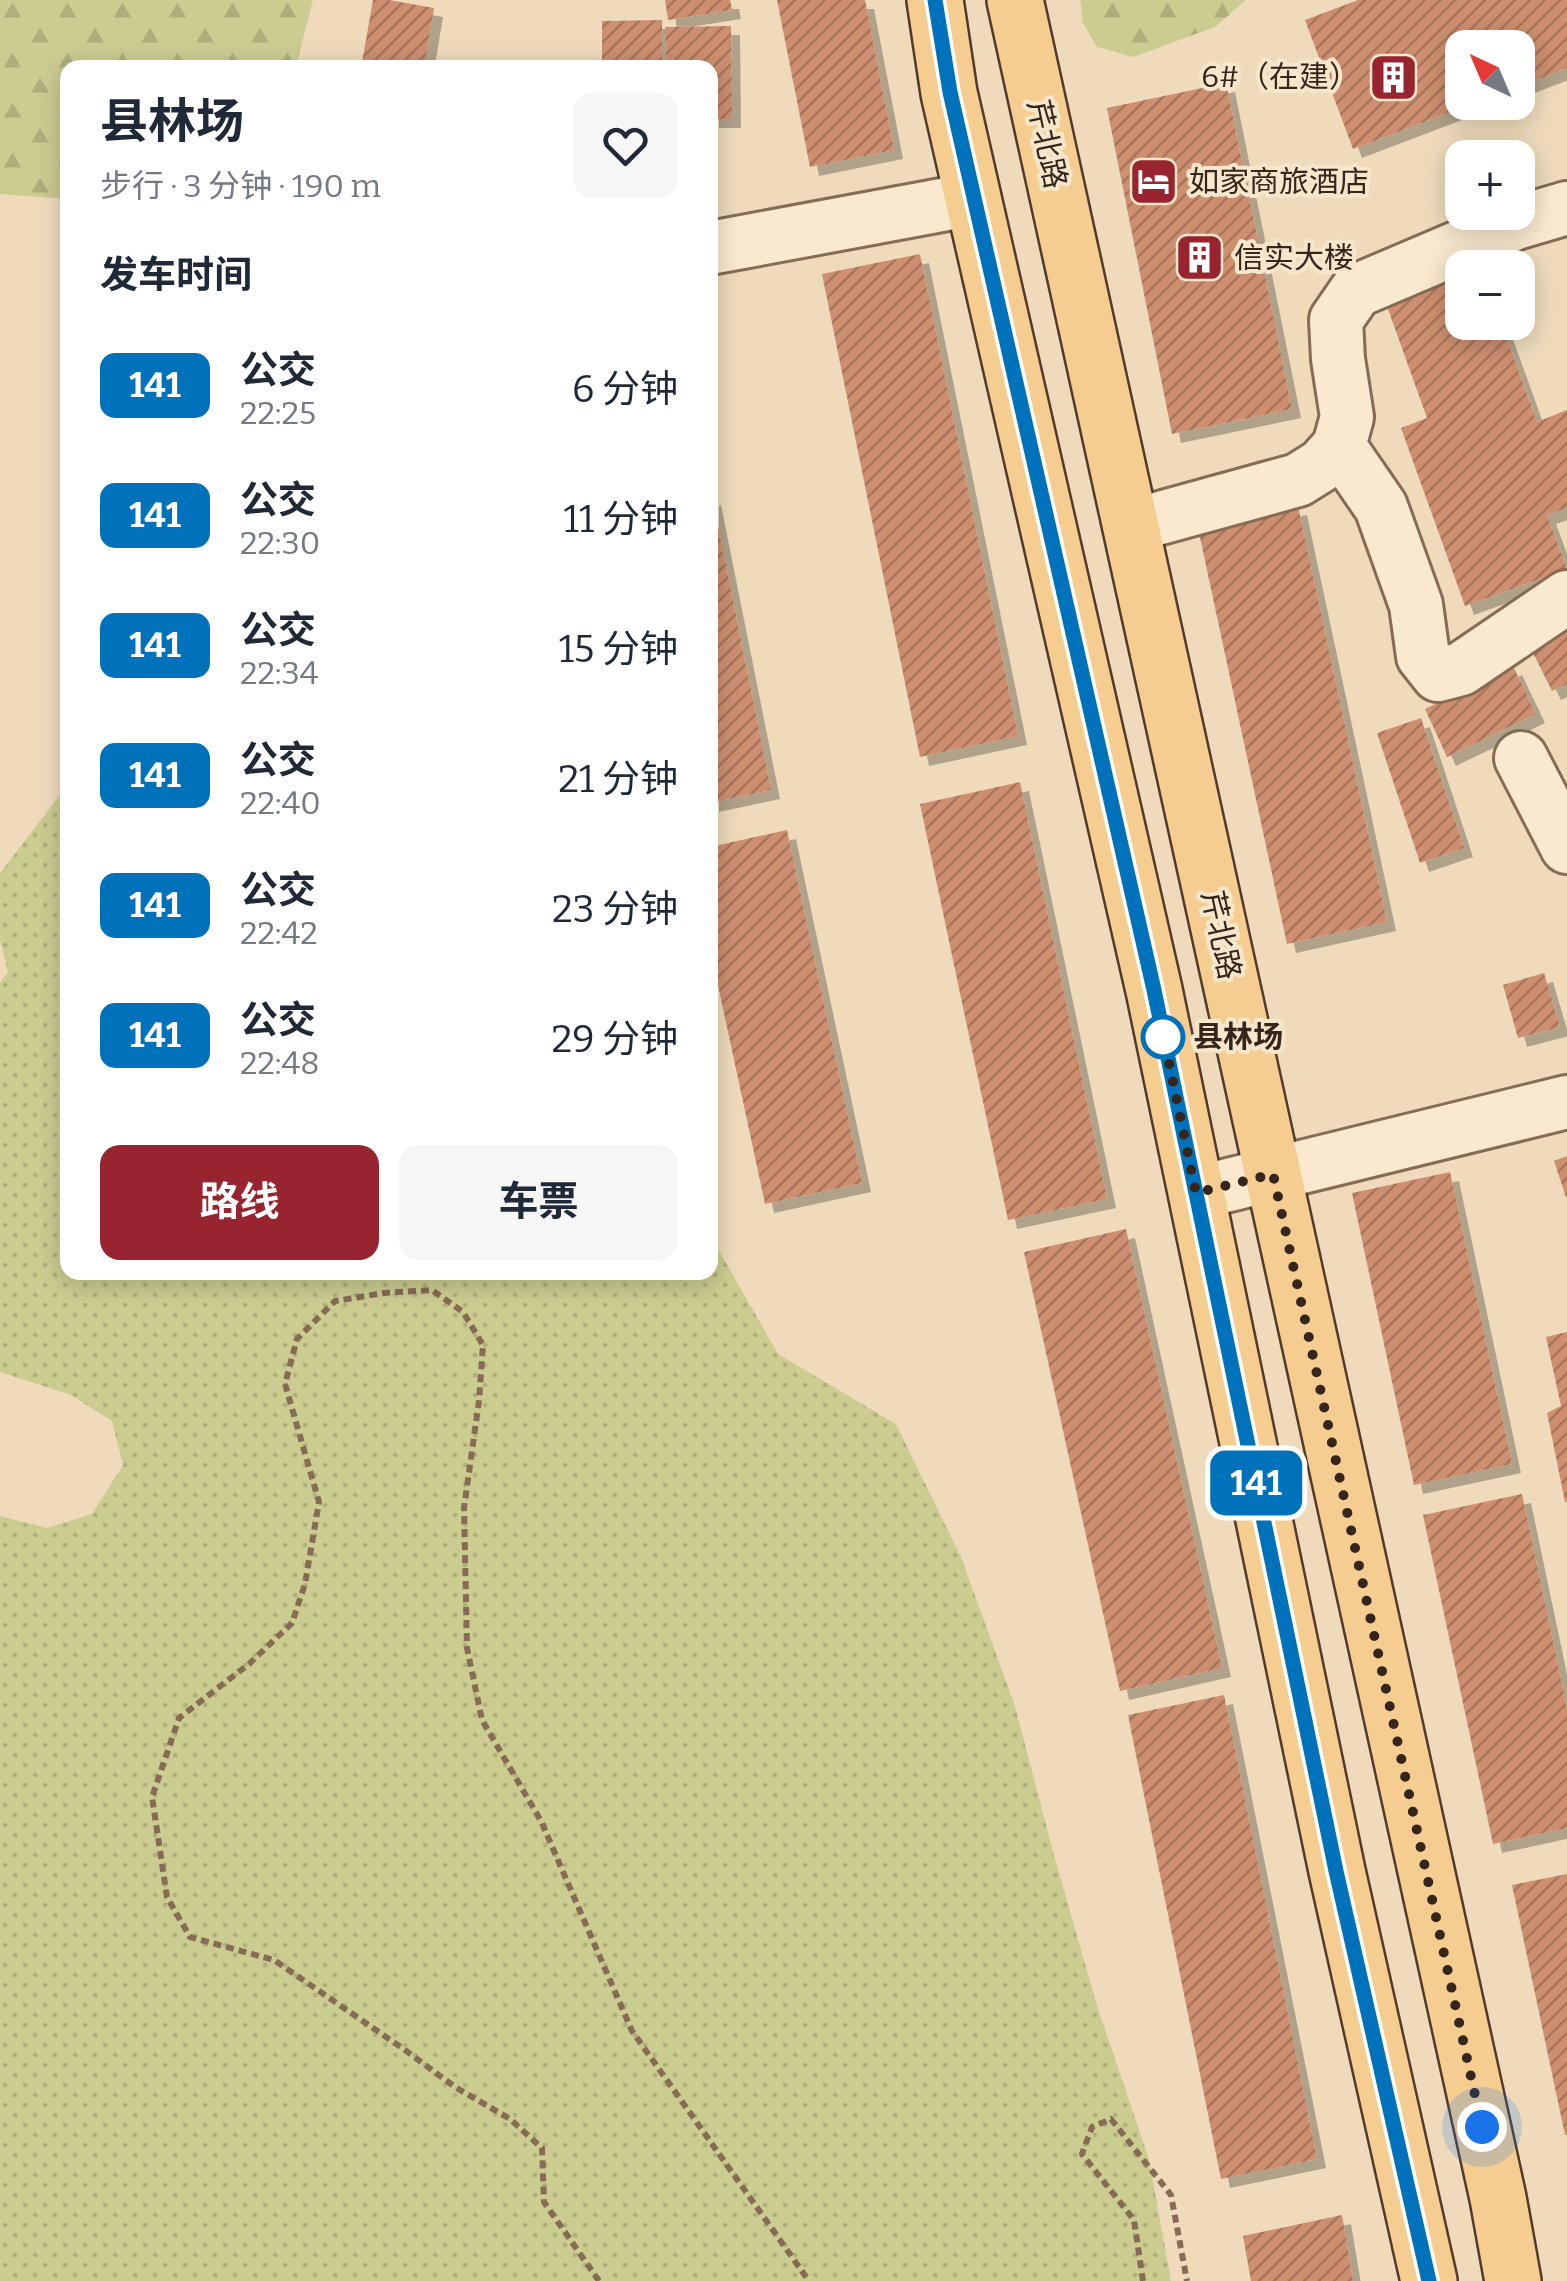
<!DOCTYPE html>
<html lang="zh">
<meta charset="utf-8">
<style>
body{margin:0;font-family:Bitter,"Noto Sans SC",serif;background:#f6f6f7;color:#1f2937;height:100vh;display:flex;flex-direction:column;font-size:38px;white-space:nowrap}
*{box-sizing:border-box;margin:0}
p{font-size:32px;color:#747a83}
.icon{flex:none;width:55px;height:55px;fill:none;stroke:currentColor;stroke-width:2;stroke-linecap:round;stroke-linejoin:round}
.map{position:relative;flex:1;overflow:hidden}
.sheet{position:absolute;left:60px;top:60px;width:658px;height:1220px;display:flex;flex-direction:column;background:#fff;border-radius:20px;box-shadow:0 5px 25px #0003}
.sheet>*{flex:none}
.badge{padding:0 20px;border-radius:15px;font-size:35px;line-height:65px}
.needle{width:65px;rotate:316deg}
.fabs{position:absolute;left:1445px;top:30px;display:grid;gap:20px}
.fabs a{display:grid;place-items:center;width:90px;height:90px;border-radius:20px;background:#fff;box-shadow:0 5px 25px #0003;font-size:50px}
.you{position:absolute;width:50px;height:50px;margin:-25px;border:8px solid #fff;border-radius:50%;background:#1a73e8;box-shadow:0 0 0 15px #1a73e833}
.map>.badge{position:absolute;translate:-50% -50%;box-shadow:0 0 0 5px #fff}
h2{padding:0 40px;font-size:38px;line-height:90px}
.round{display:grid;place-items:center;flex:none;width:105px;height:105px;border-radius:20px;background:#f6f6f7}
.head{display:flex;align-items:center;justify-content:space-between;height:170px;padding:0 40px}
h1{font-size:48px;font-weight:700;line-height:75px}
.button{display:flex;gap:20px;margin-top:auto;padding:20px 40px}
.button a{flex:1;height:115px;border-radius:20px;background:#97242e;color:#fff;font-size:40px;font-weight:700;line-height:115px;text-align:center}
.button a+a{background:#f6f6f7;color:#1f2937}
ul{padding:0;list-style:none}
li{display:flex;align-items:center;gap:30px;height:130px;padding:0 40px}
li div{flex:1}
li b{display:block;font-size:38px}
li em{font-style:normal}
li .badge{min-width:110px;font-weight:700;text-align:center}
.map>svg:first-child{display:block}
</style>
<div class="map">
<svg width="1567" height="2281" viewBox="0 0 1567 2281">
<defs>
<pattern id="grass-dots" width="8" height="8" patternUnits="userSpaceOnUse" patternTransform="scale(2.5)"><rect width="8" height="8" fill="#cbcc90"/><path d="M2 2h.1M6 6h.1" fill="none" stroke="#afaf7c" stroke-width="1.8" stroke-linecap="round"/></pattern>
<pattern id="forest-firs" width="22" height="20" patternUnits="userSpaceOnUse" patternTransform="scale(2.5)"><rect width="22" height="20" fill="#cbcc90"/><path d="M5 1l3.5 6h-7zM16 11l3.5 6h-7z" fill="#afaf7c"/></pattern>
<pattern id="building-hatch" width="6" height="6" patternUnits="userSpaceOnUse" patternTransform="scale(2.5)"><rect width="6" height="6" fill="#ce8f70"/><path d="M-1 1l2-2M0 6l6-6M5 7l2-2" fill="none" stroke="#a8755b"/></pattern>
<filter id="shadow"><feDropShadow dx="9" dy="9" stdDeviation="0" flood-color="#0004"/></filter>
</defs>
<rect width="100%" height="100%" fill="#efdbbc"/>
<polygon fill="url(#grass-dots)" points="67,786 68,1272 710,1272 710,1235 778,1354 896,1424 961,1557 1015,1706 1052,1848 1097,2006 1149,2159 1171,2281 0,2281 0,1516 47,1528 92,1514 123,1465 112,1421 71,1395 0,1372 0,983 8,972 0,940 0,873"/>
<g fill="url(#forest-firs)">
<polygon points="0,0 313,0 296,67 68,68 67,199 0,194"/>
<polygon points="1080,0 1246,0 1215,27 1133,57 1097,47 1083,23"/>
</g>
<g fill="url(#building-hatch)" filter="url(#shadow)">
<polygon points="373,0 389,0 434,8 424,68 361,68"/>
<polygon points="665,0 730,0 732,10 668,20"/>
<polygon points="777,0 865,0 894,150 810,167"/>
<polygon points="1358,0 1567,0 1567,68 1518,87 1518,48 1462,48 1462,102 1474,103 1353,149 1305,20"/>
<polygon points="662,20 662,68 602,68 602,21"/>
<polygon points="731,26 732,119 710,119 710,68 666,68 665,27"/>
<polygon points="1226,83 1292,409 1172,434 1107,108"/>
<polygon points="920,254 1018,736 920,757 822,274"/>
<polygon points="1462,269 1462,322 1501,322 1537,422 1567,410 1567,508 1547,515 1567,569 1465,606 1401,428 1427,418 1384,298"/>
<polygon points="712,496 771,790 710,803 710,497"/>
<polygon points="1298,506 1387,922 1287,944 1198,528"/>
<polygon points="1567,613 1567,684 1552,691 1524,635"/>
<polygon points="1513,666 1536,714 1447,757 1425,709"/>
<polygon points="1421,718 1464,848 1420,863 1377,733"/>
<polygon points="1020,782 1107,1199 1008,1220 920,804"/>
<polygon points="787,830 862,1183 765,1204 710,948 710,847"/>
<polygon points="1544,973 1560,1027 1518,1038 1503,985"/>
<polygon points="1567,1156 1567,1197 1566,1197 1554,1161"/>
<polygon points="1450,1172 1512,1464 1414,1485 1352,1193"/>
<polygon points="1126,1229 1222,1668 1120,1691 1024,1252"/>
<polygon points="1567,1332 1567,1502 1565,1502 1547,1413 1561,1406 1546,1337"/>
<polygon points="1522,1494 1567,1708 1567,1828 1493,1844 1423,1515"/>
<polygon points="1224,1695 1317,2159 1221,2179 1128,1715"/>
<polygon points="1567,1874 1567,2135 1565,2135 1512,1885"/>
<polygon points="1342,2215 1353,2281 1251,2281 1243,2236"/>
</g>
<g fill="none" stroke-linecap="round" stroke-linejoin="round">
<defs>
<g id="minor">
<polyline points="710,248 974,199"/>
<polyline points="1339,446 1381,507 1416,605 1423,656 1438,675 1461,669 1567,597"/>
<polyline points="1131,526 1298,480 1322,465 1339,446 1347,417 1338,359 1336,320 1356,291 1516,223 1567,208"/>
<polyline points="1521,758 1567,847"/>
<polyline points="1196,1193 1567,1102"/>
</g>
<g id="major">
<polyline points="935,0 949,93 1154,990 1337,1871 1429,2281"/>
<polyline points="1015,0 1498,2198 1513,2281"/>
</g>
</defs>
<use href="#minor" stroke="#866b55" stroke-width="58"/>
<use href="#major" stroke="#533a2a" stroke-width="60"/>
<g stroke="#866b55" stroke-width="6" stroke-dasharray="8 5" stroke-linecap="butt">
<polyline points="599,2281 544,2202 542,2148 510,2119 455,2087 405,2050 274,1960 190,1937 167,1897 152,1797 179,1718 249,1664 292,1623 305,1584 319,1502 285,1384 297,1339 335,1301 384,1293 432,1290 463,1312 483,1345 479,1401 464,1508 467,1648 482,1720 541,1821 632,2031 809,2281"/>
<polyline points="1143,2281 1134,2220 1082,2154 1092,2127 1111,2119 1171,2195 1187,2281"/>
</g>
<use href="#minor" stroke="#fae9cf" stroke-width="52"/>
<use href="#major" stroke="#f5cd91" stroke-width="55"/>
</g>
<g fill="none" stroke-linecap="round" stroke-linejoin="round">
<defs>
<polyline id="line" points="935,0 950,92 1154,990 1336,1871 1429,2281"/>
</defs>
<use href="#line" stroke="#fff" stroke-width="22"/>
<use href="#line" stroke="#0072bc" stroke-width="15"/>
<polyline stroke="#35251b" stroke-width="10" stroke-dasharray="0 18" points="1163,1037 1161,1024 1196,1193 1273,1174 1482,2127"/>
</g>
<defs>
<symbol id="building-square" viewBox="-11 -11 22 22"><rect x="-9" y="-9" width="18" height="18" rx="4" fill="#97242e" stroke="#f6e6cb"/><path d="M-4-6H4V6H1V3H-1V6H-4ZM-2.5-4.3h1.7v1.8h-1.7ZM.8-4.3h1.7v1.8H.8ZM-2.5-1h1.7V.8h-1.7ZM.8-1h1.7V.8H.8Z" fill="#fff"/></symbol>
<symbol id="hotel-square" viewBox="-11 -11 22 22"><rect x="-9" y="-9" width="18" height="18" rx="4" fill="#97242e" stroke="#f6e6cb"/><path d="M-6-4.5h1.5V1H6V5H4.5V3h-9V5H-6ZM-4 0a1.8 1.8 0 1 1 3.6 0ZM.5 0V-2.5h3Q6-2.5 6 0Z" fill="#fff"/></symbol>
</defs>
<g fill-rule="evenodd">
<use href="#building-square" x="1366" y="50" width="55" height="55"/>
<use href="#hotel-square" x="1126" y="154" width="55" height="55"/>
<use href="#building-square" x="1172" y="230" width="55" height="55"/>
</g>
<circle fill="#fff" stroke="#0072bc" stroke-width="5" cx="1163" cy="1037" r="20"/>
<g text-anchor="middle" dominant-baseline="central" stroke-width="8" stroke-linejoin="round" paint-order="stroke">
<g font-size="30" fill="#35251b" stroke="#f6e6cb" text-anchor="start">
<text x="1359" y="77" text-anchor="end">6#（在建）</text>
<text x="1189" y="182">如家商旅酒店</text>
<text x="1234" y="258">信实大楼</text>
</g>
<g font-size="30" fill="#35251b" stroke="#f6e6cb">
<text transform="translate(1047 144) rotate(78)">芹北路</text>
<text transform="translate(1221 935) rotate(78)">芹北路</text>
</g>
<g font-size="30" font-weight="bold" fill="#35251b" stroke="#f6e6cb" text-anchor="start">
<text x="1193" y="1037">县林场</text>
</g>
</g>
</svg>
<div class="fabs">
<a><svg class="needle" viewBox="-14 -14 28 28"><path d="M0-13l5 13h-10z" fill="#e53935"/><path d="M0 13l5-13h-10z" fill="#747a83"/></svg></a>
<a>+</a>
<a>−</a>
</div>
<div class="you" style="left:1482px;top:2127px"></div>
<b class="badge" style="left:1256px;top:1483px;background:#0072bc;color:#fff">141</b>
<section class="sheet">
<div class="head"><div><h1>县林场</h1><p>步行 · 3 分钟 · 190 m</p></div><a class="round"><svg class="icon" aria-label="heart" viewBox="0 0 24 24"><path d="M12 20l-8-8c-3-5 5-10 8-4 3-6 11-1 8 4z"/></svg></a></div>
<h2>发车时间</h2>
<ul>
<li><span class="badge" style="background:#0072bc;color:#fff">141</span><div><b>公交</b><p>22:25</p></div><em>6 分钟</em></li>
<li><span class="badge" style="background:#0072bc;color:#fff">141</span><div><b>公交</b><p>22:30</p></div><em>11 分钟</em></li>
<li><span class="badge" style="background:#0072bc;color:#fff">141</span><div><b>公交</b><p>22:34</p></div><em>15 分钟</em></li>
<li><span class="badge" style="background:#0072bc;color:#fff">141</span><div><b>公交</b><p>22:40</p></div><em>21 分钟</em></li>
<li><span class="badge" style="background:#0072bc;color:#fff">141</span><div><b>公交</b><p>22:42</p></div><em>23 分钟</em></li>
<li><span class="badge" style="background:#0072bc;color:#fff">141</span><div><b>公交</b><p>22:48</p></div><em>29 分钟</em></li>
</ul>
<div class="button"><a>路线</a><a>车票</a></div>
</section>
</div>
